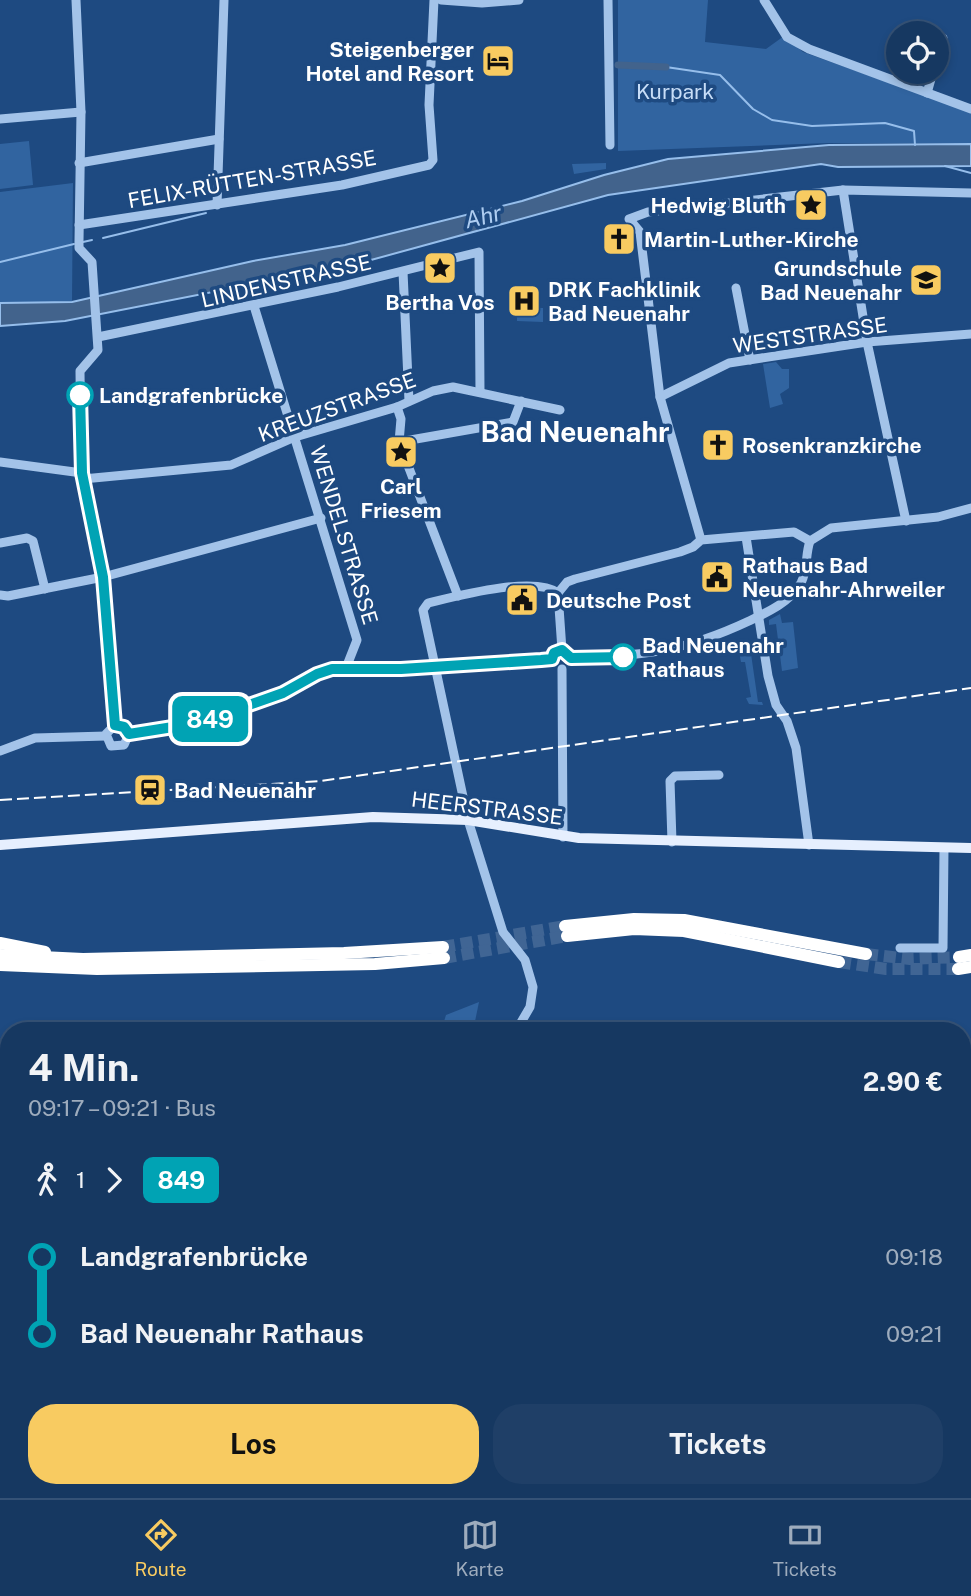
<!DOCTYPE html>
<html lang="de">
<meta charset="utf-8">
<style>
body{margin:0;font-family:"Public Sans",sans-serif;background:#1f3f67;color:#f1f3f6;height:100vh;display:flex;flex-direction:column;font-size:26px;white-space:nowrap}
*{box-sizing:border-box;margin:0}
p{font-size:23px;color:#9eacbd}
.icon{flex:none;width:38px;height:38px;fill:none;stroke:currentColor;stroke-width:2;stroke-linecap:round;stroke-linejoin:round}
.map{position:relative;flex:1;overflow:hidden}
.drawer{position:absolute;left:0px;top:1022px;width:971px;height:476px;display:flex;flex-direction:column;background:#163861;border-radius:28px 28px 0 0;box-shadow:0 4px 10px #0003,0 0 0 2px #355276}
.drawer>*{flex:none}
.badge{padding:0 14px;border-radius:10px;font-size:24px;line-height:46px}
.buttons{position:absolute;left:886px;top:21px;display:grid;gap:14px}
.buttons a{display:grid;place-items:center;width:63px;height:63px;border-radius:50%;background:#163861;box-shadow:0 4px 10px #0003,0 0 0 2px #355276;font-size:35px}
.map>.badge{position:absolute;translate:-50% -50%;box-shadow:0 0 0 4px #fff}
.legs{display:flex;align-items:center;gap:10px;height:77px;padding:0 28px;font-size:23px}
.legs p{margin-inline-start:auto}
.summary{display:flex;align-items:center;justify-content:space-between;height:119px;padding:0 28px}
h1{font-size:38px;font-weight:700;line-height:52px}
.action{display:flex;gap:14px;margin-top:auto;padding:14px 28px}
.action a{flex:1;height:80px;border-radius:28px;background:#f8cb61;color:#111;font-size:28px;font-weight:700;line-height:80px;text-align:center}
.action a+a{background:#1f3f67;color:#f1f3f6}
ul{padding:0 28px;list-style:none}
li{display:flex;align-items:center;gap:24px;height:77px;font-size:26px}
li i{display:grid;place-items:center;width:10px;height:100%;margin:0 9px;background:currentColor}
li i::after{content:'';width:18px;height:18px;margin:-9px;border:5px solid;border-radius:50%;background:#163861}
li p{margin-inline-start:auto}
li:first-child i{background:linear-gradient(#0000 50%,currentColor 0)}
li:last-child i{background:linear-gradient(currentColor 50%,#0000 0)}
.tab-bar{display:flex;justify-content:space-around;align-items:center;height:98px;border-top:2px solid #355276;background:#163861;font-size:19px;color:#9eacbd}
.tab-bar a{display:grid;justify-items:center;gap:4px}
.tab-bar .on{color:#f8cb61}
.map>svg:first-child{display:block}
</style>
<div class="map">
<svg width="971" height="1498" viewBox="0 0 971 1498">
<rect width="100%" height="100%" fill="#1e4a81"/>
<g fill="#3164a0">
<polygon points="618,0 708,0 705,42 766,49 784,36 803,52 971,112 971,143 828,143 618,151"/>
<polygon points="29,141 33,185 0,189 0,144"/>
<polygon points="606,163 606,169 574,174 572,164"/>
<polygon points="73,183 72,302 0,303 0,192"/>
<polygon points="517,307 543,308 543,322 517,321"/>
<polygon points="776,362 782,369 789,369 789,388 780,394 783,404 770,408 763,364"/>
<polygon points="780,614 782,623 793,622 798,668 782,671 776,624 769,625 769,620"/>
<polygon points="745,640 746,647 750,647 758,702 762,702 763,705 749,704 746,698 751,697 745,662 741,662 737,641"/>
<polygon points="479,1002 473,1031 441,1031 446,1015"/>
<polygon points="0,1054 9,1076 9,1172 0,1174"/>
<polygon points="9,1176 9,1337 0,1326 0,1179"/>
<polygon points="971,1269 971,1425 963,1407 962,1276"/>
<polygon points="2,1429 9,1431 9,1489 138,1489 139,1498 0,1498"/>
<polygon points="305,1489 453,1489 445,1498 309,1498"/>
<polygon points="569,1489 649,1489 656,1498 559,1498"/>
</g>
<polygon fill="#42638c" stroke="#96beeb" stroke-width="2" points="971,144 971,166 838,167 821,164 608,195 360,263 65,321 0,326 0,303 72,302 253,261 345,245 522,201 604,175 668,159 829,145"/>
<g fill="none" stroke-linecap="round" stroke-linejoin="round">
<g stroke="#96beeb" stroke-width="2">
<polyline points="666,67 720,75 753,109 772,120 812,126 885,123 914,131 915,145"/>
<polyline points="945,166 971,173"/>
<polyline points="103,238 206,213"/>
<polyline points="83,242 92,240"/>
<polyline points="0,262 74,244"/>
</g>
<polyline stroke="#42638c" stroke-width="7" points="618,65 666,67"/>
<g stroke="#406594" stroke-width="12" stroke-dasharray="12 6" stroke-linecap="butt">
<polyline points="443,947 565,926"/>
<polyline points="866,954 910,959 959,957"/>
<polyline points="444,958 567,936"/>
<polyline points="839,962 886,969 958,969"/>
</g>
<g stroke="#a3c3e9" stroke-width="9">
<polyline points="76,0 81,112 79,241 79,248 92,262 98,350 80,371 81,456 103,577 115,725"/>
<polyline points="441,0 482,3 519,0"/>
<polyline points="608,0 610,145"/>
<polyline points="764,0 787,37 809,49 971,109"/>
<polyline points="936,62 943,38"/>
<polyline points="927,93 933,72"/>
<polyline points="0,119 81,112"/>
<polyline points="79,163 219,139"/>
<polyline points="843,190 867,342 906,521"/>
<polyline points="217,205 224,0"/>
<polyline points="79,225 342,185 429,165 433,160 429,105 434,0"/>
<polyline points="403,272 409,401"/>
<polyline points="736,288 750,360"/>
<polyline points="254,306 357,640 346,668"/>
<polyline points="98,337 338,287 479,252 480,392"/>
<polyline points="660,397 729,363 867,342 971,334"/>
<polyline points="397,407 401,419 399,442 458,596"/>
<polyline points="399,442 513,422 521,401"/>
<polyline points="0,462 82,473"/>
<polyline points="83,479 231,465 295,437 397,407 433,391 453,387 560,410"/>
<polyline points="746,537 768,676 776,705 787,721 796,748 809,845"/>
<polyline points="701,540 660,397 640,232 629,219 648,212 843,190 971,193"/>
<polyline points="810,541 831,528 938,517 971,508"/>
<polyline points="0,543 27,538 33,541 45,589"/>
<polyline points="558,593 567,582 575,579 680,552 693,547 701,540 794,532 810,541"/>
<polyline points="558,593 562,650"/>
<polyline points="0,595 8,596 103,577 321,518"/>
<path d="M571 658C643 656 683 652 749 621 768 612 790 602 801 583 808 570 805 555 810 541"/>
<polyline points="562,669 563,837"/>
<polyline points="115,725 106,734 111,746 124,745 129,734"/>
<polyline points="129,734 198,723 283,693 317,674 332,669 401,669 552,659"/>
<polyline points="0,751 35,738 106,736"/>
<polyline points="672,842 670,781 675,776 719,775"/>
<polyline points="900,948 943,948 944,848"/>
<path d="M516 1031 530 1007 533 987 525 960 503 932 468 820 423 610 428 603C457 596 535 575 558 593"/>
<polyline points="0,1422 9,1424"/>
<polyline points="656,1489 662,1498"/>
<polyline points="146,1498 146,1489"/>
<polyline points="312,1498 317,1495 343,1498"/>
<polyline points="371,1498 388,1489"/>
</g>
<polyline stroke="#e6effe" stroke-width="10" points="0,845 373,817 468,820 579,838 971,848"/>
<g stroke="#fff" stroke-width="12">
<polyline points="565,926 634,919 684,920 866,954"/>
<polyline points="567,936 634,929 684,931 839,962"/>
<polyline points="0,943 45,952"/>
<polyline points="0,955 83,959 344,953 443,947"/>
<polyline points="959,957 971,955"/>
<polyline points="0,965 97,969 375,964 444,958"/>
<polyline points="958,969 971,967"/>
</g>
<polyline stroke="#fff" stroke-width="2" stroke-dasharray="12 5" stroke-linecap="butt" points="0,800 321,781 971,688"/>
</g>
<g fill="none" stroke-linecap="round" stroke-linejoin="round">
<defs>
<polyline id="line-1" points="80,395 82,473 103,577 115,725 124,727 129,734 198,723 283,693 317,674 332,669 401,669 541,660 552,659 554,653 562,650 571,658 623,657"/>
</defs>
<use href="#line-1" stroke="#fff" stroke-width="16"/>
<use href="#line-1" stroke="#00a3b4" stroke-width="10"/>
</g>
<defs>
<symbol id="hotel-square" viewBox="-11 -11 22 22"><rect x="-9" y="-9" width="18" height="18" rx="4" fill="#f8cb61" stroke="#1e4a81"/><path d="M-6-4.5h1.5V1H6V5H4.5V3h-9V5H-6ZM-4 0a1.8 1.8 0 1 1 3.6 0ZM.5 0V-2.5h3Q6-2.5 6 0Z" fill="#111"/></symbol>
<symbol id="sight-square" viewBox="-11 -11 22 22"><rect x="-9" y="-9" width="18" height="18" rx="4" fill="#f8cb61" stroke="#1e4a81"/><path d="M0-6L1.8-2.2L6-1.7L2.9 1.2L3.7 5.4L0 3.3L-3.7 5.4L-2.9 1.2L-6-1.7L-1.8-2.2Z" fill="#111"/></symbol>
<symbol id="church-square" viewBox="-11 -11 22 22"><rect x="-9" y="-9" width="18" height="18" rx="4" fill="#f8cb61" stroke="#1e4a81"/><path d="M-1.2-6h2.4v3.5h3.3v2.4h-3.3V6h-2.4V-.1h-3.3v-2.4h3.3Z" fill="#111"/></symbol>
<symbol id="school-square" viewBox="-11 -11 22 22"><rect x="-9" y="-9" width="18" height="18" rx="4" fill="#f8cb61" stroke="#1e4a81"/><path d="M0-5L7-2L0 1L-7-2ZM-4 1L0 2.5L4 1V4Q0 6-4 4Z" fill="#111"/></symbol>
<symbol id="hospital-square" viewBox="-11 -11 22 22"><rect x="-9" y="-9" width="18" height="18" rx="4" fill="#f8cb61" stroke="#1e4a81"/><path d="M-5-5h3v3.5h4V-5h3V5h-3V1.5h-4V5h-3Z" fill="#111"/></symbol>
<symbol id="civic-square" viewBox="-11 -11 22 22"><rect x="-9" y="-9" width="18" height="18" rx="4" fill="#f8cb61" stroke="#1e4a81"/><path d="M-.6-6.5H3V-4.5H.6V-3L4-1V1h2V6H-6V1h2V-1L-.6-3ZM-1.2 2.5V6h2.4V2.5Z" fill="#111"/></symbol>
<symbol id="station-square" viewBox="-11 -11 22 22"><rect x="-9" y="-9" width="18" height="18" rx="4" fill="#f8cb61" stroke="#1e4a81"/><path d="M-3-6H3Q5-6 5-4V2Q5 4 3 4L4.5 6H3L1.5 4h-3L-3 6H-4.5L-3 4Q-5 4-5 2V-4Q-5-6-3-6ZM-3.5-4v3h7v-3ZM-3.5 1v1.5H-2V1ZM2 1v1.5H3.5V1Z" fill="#111"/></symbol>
</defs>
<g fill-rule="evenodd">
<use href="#hotel-square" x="479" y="42" width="38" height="38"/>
<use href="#sight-square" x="792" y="186" width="38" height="38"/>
<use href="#church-square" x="600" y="220" width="38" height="38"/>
<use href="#sight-square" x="421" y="249" width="38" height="38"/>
<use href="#school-square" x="907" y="261" width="38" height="38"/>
<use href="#hospital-square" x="505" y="282" width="38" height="38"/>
<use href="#church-square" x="699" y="426" width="38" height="38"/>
<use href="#sight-square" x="382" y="433" width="38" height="38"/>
<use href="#civic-square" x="698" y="558" width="38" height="38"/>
<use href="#civic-square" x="503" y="581" width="38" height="38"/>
<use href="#station-square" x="131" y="771" width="38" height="38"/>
</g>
<g fill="#fff" stroke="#00a3b4" stroke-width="3.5">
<circle cx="80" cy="395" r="12"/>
<circle cx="623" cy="657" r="12"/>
</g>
<g text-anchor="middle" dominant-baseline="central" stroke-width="7" stroke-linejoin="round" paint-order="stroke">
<g font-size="21" font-weight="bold" fill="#fff" stroke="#1e4a81" text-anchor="start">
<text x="474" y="49" text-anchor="end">Steigenberger<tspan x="474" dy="24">Hotel and Resort</tspan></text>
<text x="786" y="205" text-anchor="end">Hedwig Bluth</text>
<text x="644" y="239">Martin-Luther-Kirche</text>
<text x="902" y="268" text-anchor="end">Grundschule<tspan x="902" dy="24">Bad Neuenahr</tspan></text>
<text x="548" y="289">DRK Fachklinik<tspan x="548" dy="24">Bad Neuenahr</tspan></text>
<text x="440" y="302" text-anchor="middle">Bertha Vos</text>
<text x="742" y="445">Rosenkranzkirche</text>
<text x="401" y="486" text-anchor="middle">Carl<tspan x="401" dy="24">Friesem</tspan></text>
<text x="742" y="565">Rathaus Bad<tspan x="742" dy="24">Neuenahr-Ahrweiler</tspan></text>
<text x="546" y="600">Deutsche Post</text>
<text x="174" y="790">Bad Neuenahr</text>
</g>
<g font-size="21" fill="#c7ddf7" stroke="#1e4a81">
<text x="675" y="91">Kurpark</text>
</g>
<g font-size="21" fill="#fff" stroke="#1e4a81">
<text transform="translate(252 179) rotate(-10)">FELIX-RÜTTEN-STRASSE</text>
<text transform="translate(286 281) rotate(-13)">LINDENSTRASSE</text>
<text transform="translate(810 335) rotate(-8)">WESTSTRASSE</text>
<text transform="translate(337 407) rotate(-20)">KREUZSTRASSE</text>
<text transform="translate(344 535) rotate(73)">WENDELSTRASSE</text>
<text transform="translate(487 808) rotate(7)">HEERSTRASSE</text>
</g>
<g font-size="21" font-weight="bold" fill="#fff" stroke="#1e4a81" text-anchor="start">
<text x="99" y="395">Landgrafenbrücke</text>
<text x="642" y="645">Bad Neuenahr<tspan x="642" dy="24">Rathaus</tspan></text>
</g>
<g font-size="23" font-style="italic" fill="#aecdf1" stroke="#1e4a81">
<text transform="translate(483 216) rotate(-13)">Ahr</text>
</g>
<g font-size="28" font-weight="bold" fill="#fff" stroke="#1e4a81">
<text x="575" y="431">Bad Neuenahr</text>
</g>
</g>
</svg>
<div class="buttons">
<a><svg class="icon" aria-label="locate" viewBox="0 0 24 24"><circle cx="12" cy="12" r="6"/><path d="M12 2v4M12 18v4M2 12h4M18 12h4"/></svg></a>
</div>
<b class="badge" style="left:210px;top:719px;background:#00a3b4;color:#fff">849</b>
<section class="drawer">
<div class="summary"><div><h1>4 Min.</h1><p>09:17 – 09:21 · Bus</p></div><b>2.90 €</b></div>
<div class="legs"><svg class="icon" aria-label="walk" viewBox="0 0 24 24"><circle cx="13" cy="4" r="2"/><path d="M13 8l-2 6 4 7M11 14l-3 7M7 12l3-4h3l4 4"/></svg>1<svg class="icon" aria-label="forward" viewBox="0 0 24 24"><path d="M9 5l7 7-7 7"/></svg><b class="badge" style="background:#00a3b4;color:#fff">849</b></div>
<ul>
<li><i style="color:#00a3b4"></i><b>Landgrafenbrücke</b><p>09:18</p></li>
<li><i style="color:#00a3b4"></i><b>Bad Neuenahr Rathaus</b><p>09:21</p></li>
</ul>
<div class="action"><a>Los</a><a>Tickets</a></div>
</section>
</div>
<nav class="tab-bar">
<a class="on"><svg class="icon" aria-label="directions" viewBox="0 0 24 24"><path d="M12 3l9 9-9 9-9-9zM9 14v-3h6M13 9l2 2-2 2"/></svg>Route</a>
<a><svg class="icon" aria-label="map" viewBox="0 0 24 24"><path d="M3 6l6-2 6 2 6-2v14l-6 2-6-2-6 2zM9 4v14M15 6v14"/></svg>Karte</a>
<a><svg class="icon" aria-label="tickets" viewBox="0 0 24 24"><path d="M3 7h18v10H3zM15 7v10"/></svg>Tickets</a>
</nav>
